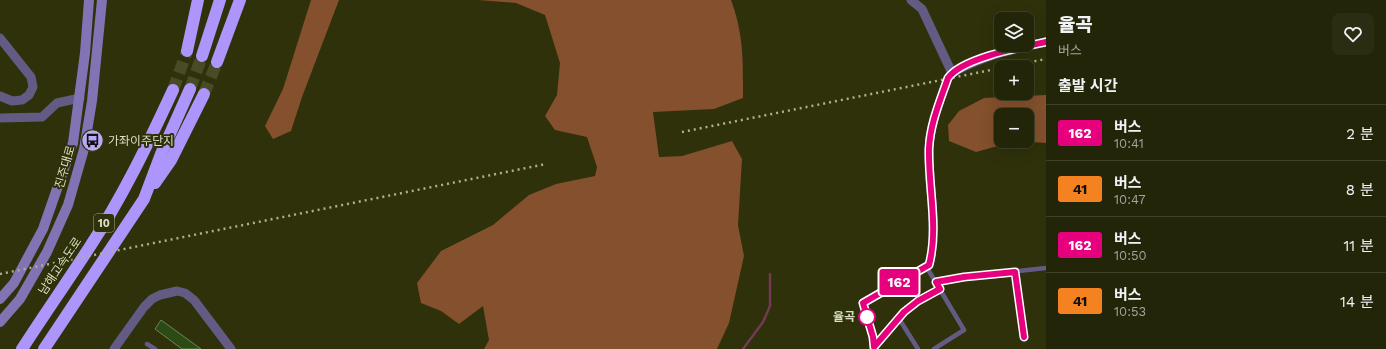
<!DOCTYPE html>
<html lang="ko">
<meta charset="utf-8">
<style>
body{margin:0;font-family:"Work Sans","Noto Sans KR",sans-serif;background:#2a2d12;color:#f1f3f6;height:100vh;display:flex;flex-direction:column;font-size:15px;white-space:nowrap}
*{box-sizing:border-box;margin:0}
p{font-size:13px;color:#a2a59c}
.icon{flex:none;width:22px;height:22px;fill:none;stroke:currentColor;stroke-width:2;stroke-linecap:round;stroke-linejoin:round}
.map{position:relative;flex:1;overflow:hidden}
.details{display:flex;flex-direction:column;background:#222508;width:340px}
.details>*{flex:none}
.badge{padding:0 8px;border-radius:3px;font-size:14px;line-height:26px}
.tools{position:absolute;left:994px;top:12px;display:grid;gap:8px}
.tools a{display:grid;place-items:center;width:40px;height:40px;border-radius:8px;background:#222508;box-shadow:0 4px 16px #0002,0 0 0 1px #3f4229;font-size:20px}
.map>.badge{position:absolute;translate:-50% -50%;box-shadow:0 0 0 2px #fff}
h2{padding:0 12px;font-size:15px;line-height:36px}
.round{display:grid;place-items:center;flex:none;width:42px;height:42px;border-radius:8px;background:#2a2d12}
.headline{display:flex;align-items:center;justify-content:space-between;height:68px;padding:0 12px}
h1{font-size:19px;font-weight:800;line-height:30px}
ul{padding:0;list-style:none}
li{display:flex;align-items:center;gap:12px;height:56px;padding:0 12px;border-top:1px solid #3f4229}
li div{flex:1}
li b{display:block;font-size:15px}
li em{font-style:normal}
li .badge{min-width:44px;font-weight:700;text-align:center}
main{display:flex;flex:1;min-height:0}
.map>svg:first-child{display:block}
</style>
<main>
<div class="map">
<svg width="1046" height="349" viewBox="0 0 1046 349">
<rect width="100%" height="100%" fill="#2e310a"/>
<g fill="#84502d">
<polygon points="311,0 339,0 302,97 291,131 273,139 265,126 283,89"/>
<path d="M478 0H731C744 35 743 62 743 98L714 109 653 112 659 157 682 156 732 141 742 159 738 225 744 256 729 323 717 349H484L489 340 483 306 459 324 441 311 421 303 417 283 441 251 493 225 529 195 556 184 595 176 597 167 587 137 555 130 545 116 557 95 560 63 545 15 516 3Z"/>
<polygon points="1046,95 1046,143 1020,141 1027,141 1027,115 1001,115 1001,141 1016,141 976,152 949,141 948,125 959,111 984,98"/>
</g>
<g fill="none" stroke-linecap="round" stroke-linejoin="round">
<polyline stroke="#733a53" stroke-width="2.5" points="743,349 763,322 770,306 770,274"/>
</g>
<polygon fill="#2d4a15" stroke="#6b8559" points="161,320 201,349 182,349 155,329"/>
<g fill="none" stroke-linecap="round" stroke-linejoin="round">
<g stroke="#484b26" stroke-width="12" stroke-dasharray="12 6" stroke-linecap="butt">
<polyline points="190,89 202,56"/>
<polyline points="173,90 187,51"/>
<polyline points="204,94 217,62"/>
</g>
<g stroke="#635b84" stroke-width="4.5">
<polyline points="926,266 964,330 934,349"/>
<polyline points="1015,272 1024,337"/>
<polyline points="936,282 964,277 1046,268"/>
<polyline points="898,317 918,349"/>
<polyline points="147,344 155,349"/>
<polyline points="875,346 904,311 918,301 940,289"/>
</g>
<g stroke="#635b84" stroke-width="9">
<polyline points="0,38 31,77 33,87 29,95 22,100 12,101 0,96"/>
<path d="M952 73C983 56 1012 49 1046 42"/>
<polyline points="0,118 42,117 57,103 80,98"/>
<polyline points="114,349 144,307 152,299 160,295 177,291 185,293 194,300 231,349"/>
<path d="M874 349 873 337 863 303 929 265C939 228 928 187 929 149 930 124 940 101 948 78L952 73 922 9 911 0"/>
</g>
<g stroke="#8173b4" stroke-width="10">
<polyline points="0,299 14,283 43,229 73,143 85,53 89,0"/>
<polyline points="0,322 20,299 47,252 68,205 84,149 92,101 102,0"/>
</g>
<g stroke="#ae95fc" stroke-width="12">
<polyline points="187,51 198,0"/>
<polyline points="202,56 220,0"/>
<polyline points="217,62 240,0"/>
<polyline points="155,183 171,160 204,94"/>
<path d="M22 349C44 315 67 282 89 248 122 198 148 144 173 90"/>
<polyline points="44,349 144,199 161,154 190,89"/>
</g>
<g stroke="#adb092" stroke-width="2.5" stroke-dasharray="2 4" stroke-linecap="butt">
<polyline points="1005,67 1046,59"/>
<polyline points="682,132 1001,68"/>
<polyline points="0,274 546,164"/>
</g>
</g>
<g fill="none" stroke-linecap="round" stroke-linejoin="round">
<defs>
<path id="line" d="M1024 337 1015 272 964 277 936 282 940 289 918 301 904 312 874 347 873 337 863 303 929 265C939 228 928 187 929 149 930 124 940 101 948 78 962 58 1022 47 1046 42"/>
</defs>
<use href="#line" stroke="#fff" stroke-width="9"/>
<use href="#line" stroke="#e6007e" stroke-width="6"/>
</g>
<defs>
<symbol id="bus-disc" viewBox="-11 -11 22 22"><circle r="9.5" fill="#baaaf6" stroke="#2e310a"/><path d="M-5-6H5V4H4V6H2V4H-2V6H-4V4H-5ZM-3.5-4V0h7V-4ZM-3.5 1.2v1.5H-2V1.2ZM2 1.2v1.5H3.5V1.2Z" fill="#111"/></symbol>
</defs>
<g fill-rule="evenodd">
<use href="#bus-disc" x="80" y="128" width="25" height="25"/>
</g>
<circle fill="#fff" stroke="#e6007e" stroke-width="2" cx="867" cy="317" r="8"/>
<g text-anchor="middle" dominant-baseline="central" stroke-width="4" stroke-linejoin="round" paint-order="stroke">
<rect fill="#2e310a" stroke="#a8ab8c" stroke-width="1" x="94" y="214" width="20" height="18" rx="3"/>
<g font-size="11" font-weight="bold" fill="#dcdfc4">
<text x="104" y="223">10</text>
</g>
<g font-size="12" fill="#dcdfc4" stroke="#2e310a" text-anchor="start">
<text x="108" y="141">가좌이주단지</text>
</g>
<g font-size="12" fill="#dcdfc4" stroke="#2e310a">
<text transform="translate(65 167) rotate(-74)">진주대로</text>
<text transform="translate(60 266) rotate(-56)">남해고속도로</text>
</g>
<g font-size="12" font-weight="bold" fill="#dcdfc4" stroke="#2e310a" text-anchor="end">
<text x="855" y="317">율곡</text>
</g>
</g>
</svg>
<div class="tools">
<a><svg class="icon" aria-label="layers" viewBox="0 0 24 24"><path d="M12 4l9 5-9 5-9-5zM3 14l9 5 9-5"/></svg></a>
<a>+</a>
<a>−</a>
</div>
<b class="badge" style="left:899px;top:282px;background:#e6007e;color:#fff">162</b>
</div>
<section class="details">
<div class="headline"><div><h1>율곡</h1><p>버스</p></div><a class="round"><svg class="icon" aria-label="heart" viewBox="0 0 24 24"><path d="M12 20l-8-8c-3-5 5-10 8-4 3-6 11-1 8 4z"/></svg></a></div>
<h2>출발 시간</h2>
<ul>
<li><span class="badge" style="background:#e6007e;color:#fff">162</span><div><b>버스</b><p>10:41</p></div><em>2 분</em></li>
<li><span class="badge" style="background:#f58220;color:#111">41</span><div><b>버스</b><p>10:47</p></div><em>8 분</em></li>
<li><span class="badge" style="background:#e6007e;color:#fff">162</span><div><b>버스</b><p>10:50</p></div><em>11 분</em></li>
<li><span class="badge" style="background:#f58220;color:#111">41</span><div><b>버스</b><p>10:53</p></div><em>14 분</em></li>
</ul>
</section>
</main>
